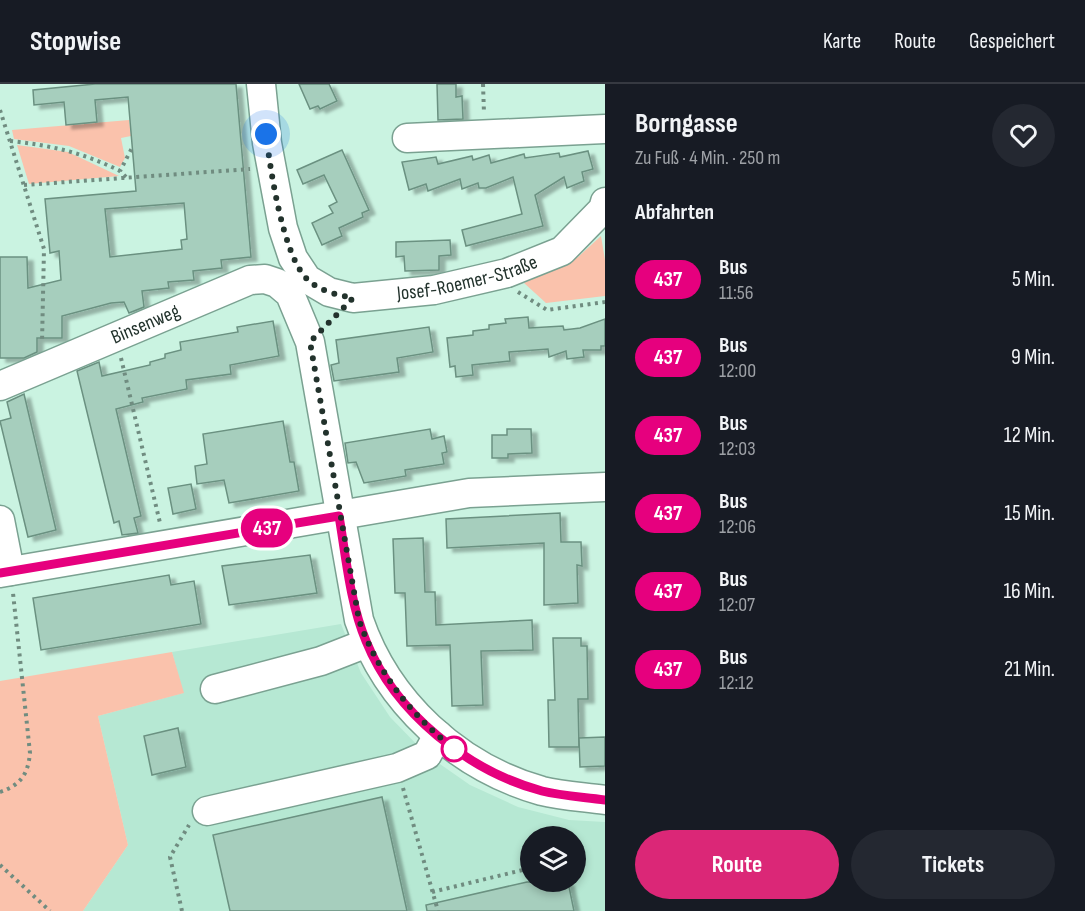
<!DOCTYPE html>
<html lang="de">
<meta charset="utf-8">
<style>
body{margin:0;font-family:"Sofia Sans Condensed",sans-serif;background:#242831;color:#f1f3f6;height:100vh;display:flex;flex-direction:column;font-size:22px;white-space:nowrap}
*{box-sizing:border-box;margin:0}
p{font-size:20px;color:#9ea1a6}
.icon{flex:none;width:33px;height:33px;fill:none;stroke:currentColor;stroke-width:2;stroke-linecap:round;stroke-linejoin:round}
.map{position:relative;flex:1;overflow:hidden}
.drawer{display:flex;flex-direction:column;background:#171b24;width:480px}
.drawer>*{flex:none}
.badge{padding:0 12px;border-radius:20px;font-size:21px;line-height:39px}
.tools{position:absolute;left:520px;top:742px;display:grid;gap:12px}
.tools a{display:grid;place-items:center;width:66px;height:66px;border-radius:50%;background:#171b24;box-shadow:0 3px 9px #0003;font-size:30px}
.you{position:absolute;width:30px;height:30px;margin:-15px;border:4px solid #fff;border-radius:50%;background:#1a73e8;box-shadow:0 0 0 9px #1a73e833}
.map>.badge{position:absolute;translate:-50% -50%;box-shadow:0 0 0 3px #fff}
h2{padding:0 30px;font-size:22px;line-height:54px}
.round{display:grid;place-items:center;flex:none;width:63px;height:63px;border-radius:32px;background:#242831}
.headline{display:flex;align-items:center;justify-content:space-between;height:102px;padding:0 30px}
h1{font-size:28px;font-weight:700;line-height:45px}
.cta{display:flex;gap:12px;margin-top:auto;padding:12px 30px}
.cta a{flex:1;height:69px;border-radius:36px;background:#db2777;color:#fff;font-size:24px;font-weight:700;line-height:69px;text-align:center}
.cta a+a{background:#242831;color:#f1f3f6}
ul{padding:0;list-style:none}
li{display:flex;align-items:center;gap:18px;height:78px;padding:0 30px}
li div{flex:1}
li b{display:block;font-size:22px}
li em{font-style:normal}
li .badge{min-width:66px;font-weight:700;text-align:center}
header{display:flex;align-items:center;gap:36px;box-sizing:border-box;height:84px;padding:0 30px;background:#171b24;border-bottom:2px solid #363941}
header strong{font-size:28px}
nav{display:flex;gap:33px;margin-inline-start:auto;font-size:21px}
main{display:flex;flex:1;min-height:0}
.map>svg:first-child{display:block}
</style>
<header>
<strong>Stopwise</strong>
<nav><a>Karte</a><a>Route</a><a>Gespeichert</a></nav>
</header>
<main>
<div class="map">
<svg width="605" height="827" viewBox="0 0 605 827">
<defs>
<filter id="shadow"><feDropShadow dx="6" dy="4" stdDeviation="1.5" flood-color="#0004"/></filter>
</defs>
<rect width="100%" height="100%" fill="#caf3e1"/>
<path fill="#b6e8d3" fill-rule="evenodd" d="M341 540 361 589 390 633 427 671 470 701 518 723 569 736 605 738V827H83L128 761 98 632 183 609 172 568ZM531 753H576V798H531Z"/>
<g fill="#fac2ac">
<polygon points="129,36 131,52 121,54 125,74 120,83 69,62 14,55 12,46"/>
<polygon points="17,61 68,68 119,92 29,100"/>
<polygon points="601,152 605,176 605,212 546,219 524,199 578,173"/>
<polygon points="172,568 184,609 98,632 128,761 83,827 0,827 0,597"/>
</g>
<g fill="#a6cebd" stroke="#6b9181" stroke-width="1.5" fill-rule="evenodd" filter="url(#shadow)">
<path d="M95 0H236L251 173 221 176 222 184 193 187 194 196 168 198 169 204 142 207 144 223 129 229 124 218 111 219 62 232V254H37V268L24 274H0V173H27L28 204 61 196 59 167 50 169 45 115 136 107 128 13 95 16 97 38 66 41 64 18 34 21 33 6ZM184 119 187 155 181 156 182 165 110 173 105 125Z"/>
<polygon points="299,0 329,0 337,17 320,25 318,22 310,25"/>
<polygon points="437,0 456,0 456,13 462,12 463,35 438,36"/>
<polygon points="342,66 369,126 362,129 363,133 339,144 342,152 322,161 312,139 333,129 329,122 337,118 324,91 303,100 297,86"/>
<polygon points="588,67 593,85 582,88 584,97 567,104 564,93 535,111 543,142 466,162 462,146 522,130 513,93 486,104 479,104 478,99 462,105 460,95 428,107 426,100 409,106 402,78 436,73 438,80 472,72 473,76 489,71 491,79 524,70 525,74 559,69 560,73"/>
<polygon points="450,156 451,171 439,172 439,186 405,187 404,172 396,173 396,158"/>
<polygon points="528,233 529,244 563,242 564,246 580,244 605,235 605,262 601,262 601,266 583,266 584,273 567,275 566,267 549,273 548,265 509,268 510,277 472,281 473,291 456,293 455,282 450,283 447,254 473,251 473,247 489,245 489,241 506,239 505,235"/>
<polygon points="273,237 279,272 230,281 231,290 186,296 187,305 142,314 143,318 116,325 141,432 134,434 138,449 122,451 119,437 114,439 77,287 99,278 102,292 150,281 150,278 165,274 165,270 181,266 180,258 238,248 237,243"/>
<polygon points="429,243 433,268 397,274 399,288 334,297 331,281 339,279 336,256"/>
<polygon points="24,310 56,446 28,453 0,337 11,334 7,318"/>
<polygon points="283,337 290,378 294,378 299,407 229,419 224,396 197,400 195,382 207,380 203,350"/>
<polygon points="430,345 432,355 444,352 447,368 442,369 444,380 405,386 406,392 364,399 356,378 348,379 345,359"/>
<polygon points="507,345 531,345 532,369 508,370 508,374 492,374 492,351 507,351"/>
<polygon points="191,400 196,425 173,430 168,404"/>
<polygon points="560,429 561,458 581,458 582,482 577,481 578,519 544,521 544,459 447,464 446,435"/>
<polygon points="423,454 425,508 435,508 436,541 532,536 533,566 481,567 483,621 452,622 450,561 407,562 405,509 395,509 393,455"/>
<polygon points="310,471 317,509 229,521 222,482"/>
<polygon points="169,491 171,501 194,497 201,540 41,566 33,514"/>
<polygon points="553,554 581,554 581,562 587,562 588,615 578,615 579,663 549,663 548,616 555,616"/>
<polygon points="178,644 186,683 152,691 144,652"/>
<polygon points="605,653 605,682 580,683 579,654"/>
<polygon points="382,713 407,827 230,827 213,751"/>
<polygon points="527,798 568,798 574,827 427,827 426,821"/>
</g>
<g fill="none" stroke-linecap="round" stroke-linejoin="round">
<defs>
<g id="minor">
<path id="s1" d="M261 0 267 59 283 144 293 174 307 195 329 208 353 214 434 206 507 189 562 167 603 125 605 118"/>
<polyline points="407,54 605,45"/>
<path id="s2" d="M0 302 250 196 265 195 277 199 290 210 310 258 359 536C387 618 457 683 542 707 562 712 584 713 605 716"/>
<polyline points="0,436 10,487"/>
<polyline points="0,489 469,409 605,403"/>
<polyline points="215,605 321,577 367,559"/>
<polyline points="207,727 397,684 427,671 438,651"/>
</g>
</defs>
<use href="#minor" stroke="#7aa191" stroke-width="31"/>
<g stroke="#708c80" stroke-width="4" stroke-dasharray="3 4.5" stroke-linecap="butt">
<polyline points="483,0 484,29"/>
<polyline points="0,26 44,165 42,259"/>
<path d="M10 57C50 61 84 69 120 87"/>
<polyline points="126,93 120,87 132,64"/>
<polyline points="24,101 250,85"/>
<polyline points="518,208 547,226 605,218"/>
<polyline points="121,274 160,439"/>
<polyline points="403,704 438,827"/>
<path d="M0 708C21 701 28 690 30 669L13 509"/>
<polyline points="0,781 50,827"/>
<polyline points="432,808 531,784"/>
<polyline points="182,827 170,773 189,741"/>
</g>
<use href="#minor" stroke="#fff" stroke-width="28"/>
</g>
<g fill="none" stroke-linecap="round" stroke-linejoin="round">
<defs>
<path id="line" d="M0 489 339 432C346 473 350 519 366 557 395 629 468 687 542 707 562 712 584 713 605 716"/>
</defs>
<use href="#line" stroke="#fff" stroke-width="14"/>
<use href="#line" stroke="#e6007e" stroke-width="9"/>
<path stroke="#22322c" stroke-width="6" stroke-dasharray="0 10.8" d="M266 50C270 84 283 172 307 195 319 207 338 211 353 214L310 258 359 536C377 588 412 632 454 665"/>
</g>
<circle fill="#fff" stroke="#e6007e" stroke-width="3" cx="454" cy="665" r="12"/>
<g text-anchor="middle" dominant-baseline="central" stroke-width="5" stroke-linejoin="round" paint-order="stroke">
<g font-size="20" fill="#22322c" stroke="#caf3e1">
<text stroke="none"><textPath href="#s1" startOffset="369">Josef-Roemer-Straße</textPath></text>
<text stroke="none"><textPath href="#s2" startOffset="158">Binsenweg</textPath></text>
</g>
</g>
</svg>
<div class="tools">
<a><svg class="icon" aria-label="layers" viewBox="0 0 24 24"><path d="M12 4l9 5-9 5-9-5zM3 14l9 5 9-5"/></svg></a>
</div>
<div class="you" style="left:266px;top:50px"></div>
<b class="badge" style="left:267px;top:444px;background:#e6007e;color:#fff">437</b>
</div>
<section class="drawer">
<div class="headline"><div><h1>Borngasse</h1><p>Zu Fuß · 4 Min. · 250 m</p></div><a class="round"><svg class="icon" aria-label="heart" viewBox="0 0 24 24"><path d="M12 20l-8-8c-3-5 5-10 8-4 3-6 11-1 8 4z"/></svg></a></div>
<h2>Abfahrten</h2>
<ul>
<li><span class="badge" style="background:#e6007e;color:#fff">437</span><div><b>Bus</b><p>11:56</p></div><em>5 Min.</em></li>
<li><span class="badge" style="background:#e6007e;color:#fff">437</span><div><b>Bus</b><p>12:00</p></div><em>9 Min.</em></li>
<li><span class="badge" style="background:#e6007e;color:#fff">437</span><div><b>Bus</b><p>12:03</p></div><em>12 Min.</em></li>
<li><span class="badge" style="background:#e6007e;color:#fff">437</span><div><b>Bus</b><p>12:06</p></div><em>15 Min.</em></li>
<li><span class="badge" style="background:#e6007e;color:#fff">437</span><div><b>Bus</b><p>12:07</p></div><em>16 Min.</em></li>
<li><span class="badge" style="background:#e6007e;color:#fff">437</span><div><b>Bus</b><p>12:12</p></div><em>21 Min.</em></li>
</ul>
<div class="cta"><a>Route</a><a>Tickets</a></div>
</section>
</main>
